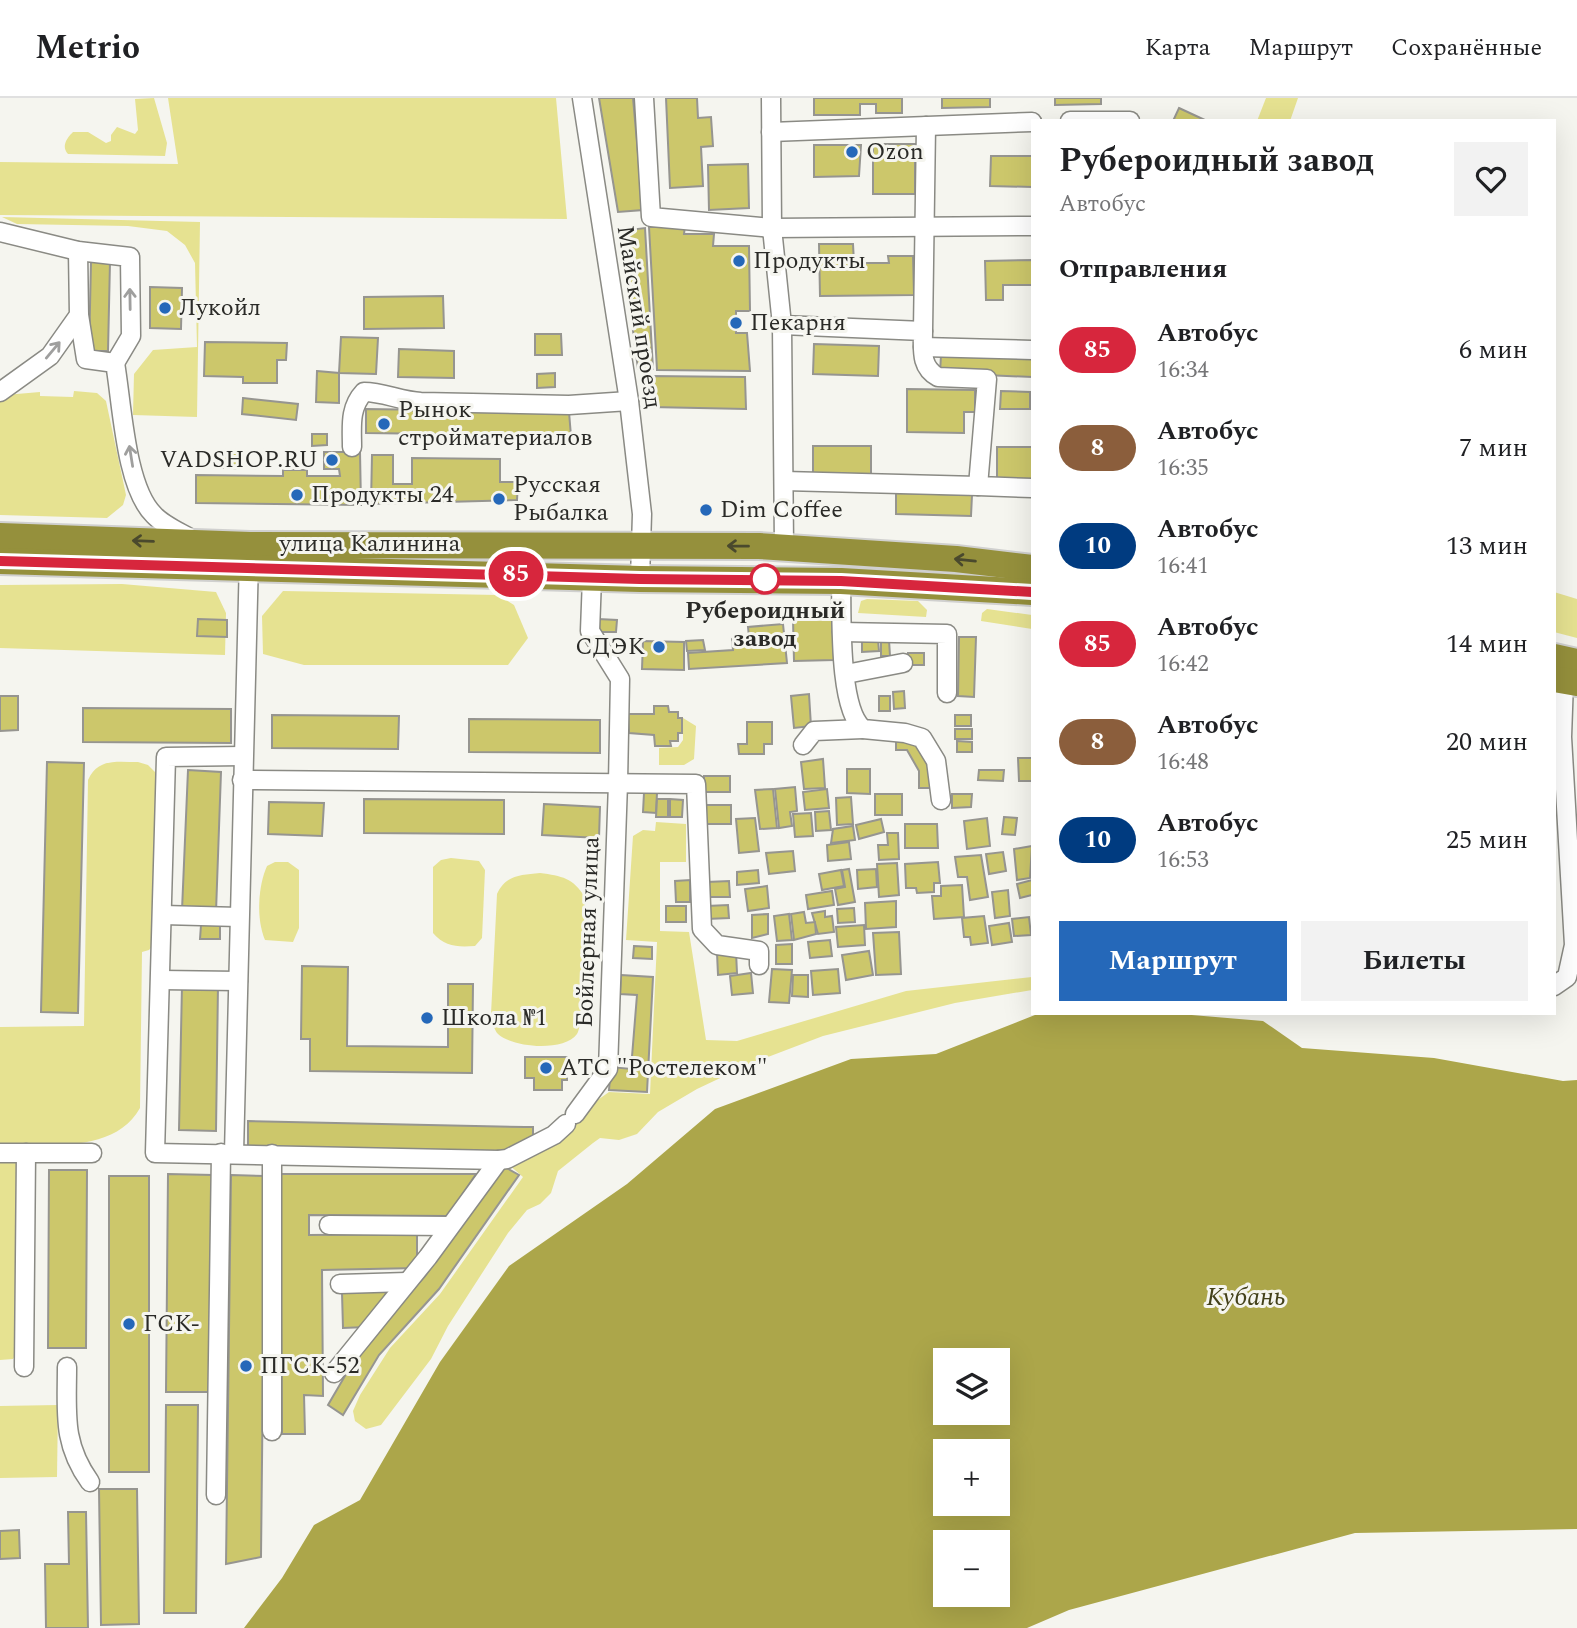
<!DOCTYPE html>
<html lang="ru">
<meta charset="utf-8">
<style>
body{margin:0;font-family:Spectral,serif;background:#f2f2f2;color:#202124;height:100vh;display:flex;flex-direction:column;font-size:26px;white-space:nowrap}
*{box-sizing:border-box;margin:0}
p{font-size:23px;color:#757577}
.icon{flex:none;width:38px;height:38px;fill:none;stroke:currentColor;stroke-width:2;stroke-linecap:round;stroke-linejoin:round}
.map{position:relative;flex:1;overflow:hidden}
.panel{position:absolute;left:1031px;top:21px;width:525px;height:896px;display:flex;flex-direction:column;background:#fff;border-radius:0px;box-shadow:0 7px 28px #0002}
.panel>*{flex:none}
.badge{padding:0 14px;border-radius:23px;font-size:24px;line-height:46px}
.buttons{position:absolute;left:933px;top:1250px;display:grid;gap:14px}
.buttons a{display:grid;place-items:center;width:77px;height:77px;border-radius:0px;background:#fff;box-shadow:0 7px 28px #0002;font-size:35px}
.map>.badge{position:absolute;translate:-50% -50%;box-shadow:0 0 0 4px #fff}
h2{padding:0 28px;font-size:26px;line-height:63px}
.round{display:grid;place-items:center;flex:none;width:74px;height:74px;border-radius:0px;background:#f2f2f2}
.summary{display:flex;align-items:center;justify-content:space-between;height:119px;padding:0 28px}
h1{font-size:33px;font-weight:700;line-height:52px}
.button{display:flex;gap:14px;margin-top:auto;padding:14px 28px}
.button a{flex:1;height:80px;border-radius:0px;background:#2568b9;color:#fff;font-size:28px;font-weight:700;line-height:80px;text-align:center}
.button a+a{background:#f2f2f2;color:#202124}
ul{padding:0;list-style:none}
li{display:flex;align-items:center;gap:21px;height:98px;padding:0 28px}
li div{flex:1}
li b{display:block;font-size:26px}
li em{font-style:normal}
li .badge{min-width:77px;font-weight:700;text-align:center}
header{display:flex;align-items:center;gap:42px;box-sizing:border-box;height:98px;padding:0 35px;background:#fff;border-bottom:2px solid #e0e0e0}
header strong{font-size:33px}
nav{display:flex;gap:38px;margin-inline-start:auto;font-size:24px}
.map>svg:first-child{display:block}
</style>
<header>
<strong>Metrio</strong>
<nav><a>Карта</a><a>Маршрут</a><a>Сохранённые</a></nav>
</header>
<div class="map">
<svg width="1577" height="1530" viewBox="0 0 1577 1530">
<rect width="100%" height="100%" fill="#f5f5ef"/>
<g fill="#e6e291">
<path d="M154 0 167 45 165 58 68 56C61 48 67 40 73 34H88L106 45 111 43V37L117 29 135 36 138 32 135 1Z"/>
<polygon points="168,0 556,0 567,121 0,117 0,64 178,66"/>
<polygon points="1266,0 1298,0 1290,23 1257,23"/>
<polygon points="2,119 200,124 197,319 133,317 134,276 153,252 197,249 195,165 185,147 167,133 128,128 17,126"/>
<polygon points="74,293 97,295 106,303 126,397 123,407 107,420 0,417 0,302 5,297 40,294 40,298 73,299"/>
<polygon points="122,486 216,494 226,515 225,557 0,550 0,487"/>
<polygon points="283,493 498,497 514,507 528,540 508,567 304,567 263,556 262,518"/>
<polygon points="1554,494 1577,501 1577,540 1554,534"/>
<polygon points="867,501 918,503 927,512 926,519 858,515 861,503"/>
<polygon points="987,511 1032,517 1032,531 981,523 982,515"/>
<polygon points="683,620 696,628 694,661 684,667 659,667 659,650 678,649 683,642"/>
<path d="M138 664 148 667 157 676 155 845 149 852 142 854 140 1010C115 1056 43 1047 0 1047V929L84 928 88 682C98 660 116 664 138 664Z"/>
<polygon points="656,724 686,726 686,764 660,764 660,833 689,834 706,942 737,943 906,893 1032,879 1032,892 955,905 823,938 752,965 697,991 658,1014 637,1036 619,1042 600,1040 593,1045 558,1073 551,1095 540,1106 527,1112 508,1135 448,1228 431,1261 381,1327 366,1331 355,1323 353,1313 360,1297 390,1250 440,1196 523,1079 508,1066 609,994 650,996 657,844 626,842 633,738 643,732 655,733"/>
<path d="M451 760 479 763 485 772 482 840 475 848C457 849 445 849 433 835V769L441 762Z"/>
<path d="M275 764H288L299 772V830L293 844 265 842C256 821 258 788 267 768Z"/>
<path d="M540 775C562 778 573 780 585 799L581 920C580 925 579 933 577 936 564 954 513 950 498 936 493 931 493 922 491 916L497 796C506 777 520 777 540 775Z"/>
<polygon points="0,1062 18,1065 20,1249 13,1261 0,1262"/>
<polygon points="58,1307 57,1379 0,1380 0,1308"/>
</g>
<path fill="#aca64a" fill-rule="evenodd" d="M1040 915H1168L1263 923 1302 950 1434 960 1563 983 1577 982V1431L1355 1435 1069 1512 1027 1530H244L282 1480 314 1427 360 1402 440 1264 509 1168 627 1086 715 1011 851 961 936 956ZM945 1262H998V1314H945ZM945 1353H998V1405H945ZM945 1444H998V1496H945Z"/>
<g fill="#ccc76b" stroke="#969590" stroke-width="2">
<polygon points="599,0 633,0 643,112 618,114"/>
<polygon points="666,0 697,0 698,20 711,19 713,48 701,49 703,88 670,90"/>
<polygon points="814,0 902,0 902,15 876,15 876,6 860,6 860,17 814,17"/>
<polygon points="942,0 990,0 990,9 942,10"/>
<polygon points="1055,0 1101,0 1101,6 1055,7"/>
<polygon points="1179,10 1207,23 1173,23"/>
<rect x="873" y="46" width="42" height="50"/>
<polygon points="814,47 861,47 859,78 814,79"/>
<polygon points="991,58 1032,58 1032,89 990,88"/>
<polygon points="748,66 749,110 709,112 708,67"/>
<polygon points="685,128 684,136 714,136 713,148 749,148 750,213 736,213 736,235 747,235 750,273 657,272 649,129"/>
<polygon points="645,130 653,271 638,271 620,133"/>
<polygon points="819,146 853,146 854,165 889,165 888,158 913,158 914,197 820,198"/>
<polygon points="1032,162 1032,187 1003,187 1003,202 986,202 985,163"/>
<polygon points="91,164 110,164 108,253 89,253"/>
<polygon points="150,189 182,190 181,231 150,230"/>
<polygon points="443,198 444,230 364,231 364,199"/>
<polygon points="535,236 561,236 562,257 535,257"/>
<polygon points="341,239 378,240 376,276 339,275"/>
<polygon points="205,244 287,245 286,262 277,262 277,285 243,285 243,279 204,278"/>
<polygon points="814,246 879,248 878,278 813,276"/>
<polygon points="399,251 454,253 454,280 398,279"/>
<polygon points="941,257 1032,261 1032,279 940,275"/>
<polygon points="317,273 339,275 339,305 316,304"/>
<polygon points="555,275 555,289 537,290 537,276"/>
<polygon points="650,278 745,279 746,311 651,309"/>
<polygon points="907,291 975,292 975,314 964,314 964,335 907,334"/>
<polygon points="1001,293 1030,294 1030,311 1000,311"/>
<polygon points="243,300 298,306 296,322 242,316"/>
<polygon points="366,311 569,314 571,338 366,335"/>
<polygon points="312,336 327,336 327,347 312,348"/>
<rect x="813" y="348" width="58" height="33"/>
<polygon points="997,349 1032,349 1032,383 997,382"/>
<polygon points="214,354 239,355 239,371 214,369"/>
<polygon points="324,354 360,354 361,407 196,405 196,377 283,378 283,372 307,372 307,378 340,378 339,371 324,371"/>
<polygon points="372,357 393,357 393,386 412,386 412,360 500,361 500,384 518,384 517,402 371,406"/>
<polygon points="896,395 972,397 971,418 896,416"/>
<polygon points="832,519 834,562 794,563 793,521"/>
<polygon points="198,521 227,522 227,539 197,538"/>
<polygon points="598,521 617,522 616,534 598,534"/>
<polygon points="783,526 787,565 689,571 688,555 733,552 732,541 749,539 748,529"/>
<polygon points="959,539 976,539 974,599 958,598"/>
<polygon points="703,542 705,552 687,553 686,543"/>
<polygon points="862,542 878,542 879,553 862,554"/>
<polygon points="889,542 890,558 881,558 881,543"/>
<polygon points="643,543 684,544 684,572 642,571"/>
<rect x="908" y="555" width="16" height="12"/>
<polygon points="904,593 905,610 894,611 893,594"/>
<polygon points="809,596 811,628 794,630 791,598"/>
<polygon points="0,598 18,598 18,632 0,633"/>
<rect x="879" y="598" width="11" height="15"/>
<polygon points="654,608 668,608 669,614 678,614 678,620 682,620 682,635 678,635 678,643 670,643 671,648 655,648 654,637 629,635 628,616 654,616"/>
<polygon points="83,610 231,611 231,645 83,644"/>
<polygon points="272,617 399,618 398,651 272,650"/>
<rect x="955" y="617" width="16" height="11"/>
<polygon points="469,621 600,622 600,655 469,654"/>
<polygon points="747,624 772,624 772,646 764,646 764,656 739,656 738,646 747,646"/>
<rect x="955" y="631" width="17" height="10"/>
<polygon points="896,641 914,643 930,667 930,690 919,690 919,673 907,652 896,652"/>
<polygon points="957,643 972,644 972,654 957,654"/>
<polygon points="1018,660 1032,660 1032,683 1019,683"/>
<polygon points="823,661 825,690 804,691 801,664"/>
<polygon points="47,664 84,665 78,915 41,914"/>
<polygon points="847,671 870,671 870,696 847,695"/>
<polygon points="188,672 221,674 216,814 182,812"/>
<polygon points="979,672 1004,672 1003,683 978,682"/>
<rect x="704" y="678" width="26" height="16"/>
<polygon points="795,689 797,713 790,714 792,728 779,730 775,691"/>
<polygon points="773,691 777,730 760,731 755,692"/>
<polygon points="827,691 829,710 805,712 803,694"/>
<polygon points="644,695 657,695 656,715 643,714"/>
<rect x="875" y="696" width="27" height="21"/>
<polygon points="952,696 972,696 971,709 952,710"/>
<polygon points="851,699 853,726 837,727 836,700"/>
<polygon points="364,701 504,702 504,736 364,735"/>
<polygon points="657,701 668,701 668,719 656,719"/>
<polygon points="670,701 683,702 682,719 670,719"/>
<polygon points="269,704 324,705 322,738 268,736"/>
<polygon points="544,706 600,709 599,740 542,737"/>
<rect x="705" y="707" width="26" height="19"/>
<polygon points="829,713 831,732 816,733 815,714"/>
<polygon points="811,715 813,738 795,739 793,716"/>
<polygon points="1004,719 1017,720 1015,737 1002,736"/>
<polygon points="755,720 759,753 739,755 736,721"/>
<polygon points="987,720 990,748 967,751 964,723"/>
<polygon points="881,721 884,734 859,741 856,727"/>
<polygon points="905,726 937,726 938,750 905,750"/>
<polygon points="853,728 855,742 831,745 833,731"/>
<polygon points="887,735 898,735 899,761 879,762 878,747 888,747"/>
<polygon points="849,744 851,761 828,763 827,747"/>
<polygon points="1032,748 1030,780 1017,782 1014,751"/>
<polygon points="793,753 795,773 769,776 766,755"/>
<polygon points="1003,754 1006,773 989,776 986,756"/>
<polygon points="981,757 988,799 970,802 967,779 958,779 955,759"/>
<polygon points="938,764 940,785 934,785 934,794 917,795 916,790 906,790 905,766"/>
<polygon points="897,765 899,797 879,799 877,766"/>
<polygon points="849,771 855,804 838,807 835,791 845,789 842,772"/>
<polygon points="876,771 877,789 858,791 857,772"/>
<polygon points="758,772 759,785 737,787 737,774"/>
<polygon points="841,772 844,788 822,792 819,776"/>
<polygon points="690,782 690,804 676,804 675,783"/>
<polygon points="1032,782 1032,797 1020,800 1017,786"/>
<polygon points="729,783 730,799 707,799 707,784"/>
<polygon points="962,787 964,819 934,821 932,798 941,798 941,788"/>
<polygon points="767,788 769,810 748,813 745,791"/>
<polygon points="1008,792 1010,818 995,820 992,794"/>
<polygon points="832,793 834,807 808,811 806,797"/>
<polygon points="896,803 896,829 866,831 865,805"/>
<polygon points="728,807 729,820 707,821 707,808"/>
<rect x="666" y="808" width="20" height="16"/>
<polygon points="854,810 855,824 838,825 837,811"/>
<polygon points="825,813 825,819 832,818 834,834 818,836 812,815"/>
<polygon points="804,814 806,825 815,824 816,836 794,842 791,816"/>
<polygon points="768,816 768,836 752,840 752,817"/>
<polygon points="789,816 792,842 777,843 774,818"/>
<polygon points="984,818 988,845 971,847 970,839 964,839 962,820"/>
<polygon points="1029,819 1031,837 1014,838 1012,821"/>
<polygon points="1009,825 1012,844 992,847 989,828"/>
<polygon points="220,826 220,841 200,841 201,827"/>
<polygon points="864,827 865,847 838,849 836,829"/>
<polygon points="899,834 901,876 876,877 873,835"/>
<polygon points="830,842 832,858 810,860 808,844"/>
<polygon points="792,846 792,866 776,866 776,847"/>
<polygon points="634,848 652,849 652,861 633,860"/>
<polygon points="869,853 873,877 846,882 842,857"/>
<polygon points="736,854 737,875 718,877 717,855"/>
<polygon points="302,868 348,869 347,948 448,949 448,886 473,886 472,975 310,973 310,941 301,941"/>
<polygon points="772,871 792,872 789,905 769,904"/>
<polygon points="838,871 840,895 813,897 811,873"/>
<polygon points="751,875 753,895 732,897 730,878"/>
<polygon points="621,877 653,879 647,994 609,992 611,969 631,971 637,897 620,896"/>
<polygon points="793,877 808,877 808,899 792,898"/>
<polygon points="182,887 218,887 216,1033 179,1032"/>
<polygon points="525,959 567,959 567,982 562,982 562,992 534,992 534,980 525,980"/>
<polygon points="248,1023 525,1029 533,1029 533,1038 505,1054 248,1048"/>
<polygon points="503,1068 519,1077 439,1191 379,1257 343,1317 328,1307 349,1271 380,1228 425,1178"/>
<polygon points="49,1072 87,1072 86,1250 48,1250"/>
<polygon points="168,1076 213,1077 211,1294 166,1294"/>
<polygon points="280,1076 476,1076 448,1118 309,1117 309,1137 417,1136 417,1170 322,1172 323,1298 304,1297 305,1336 282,1336"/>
<polygon points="231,1077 265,1078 261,1459 226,1466"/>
<rect x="109" y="1078" width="40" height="296"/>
<polygon points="386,1192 385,1205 366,1229 343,1230 342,1195"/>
<polygon points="166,1307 198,1307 196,1515 164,1515"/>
<polygon points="99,1391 137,1391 139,1526 101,1527"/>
<polygon points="68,1414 86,1414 88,1530 46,1530 45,1466 69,1466"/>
<polygon points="19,1432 20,1460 0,1461 0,1433"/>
</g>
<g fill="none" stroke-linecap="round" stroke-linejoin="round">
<defs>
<g id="minor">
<polyline points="582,0 629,303 642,416 640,481"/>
<polyline points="644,0 651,119 772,130 1032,128"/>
<polyline points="771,0 772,130 782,227 784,449"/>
<polyline points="1070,23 1130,23"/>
<polyline points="771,34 1032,24"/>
<polyline points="0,134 78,153 130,159 131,238 115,265"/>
<path d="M79 217 86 261 115 265C122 304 125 389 154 417 164 428 182 435 195 443"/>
<path d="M782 227 923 233C923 252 920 269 938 279L987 281 978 388 1032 390"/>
<polyline points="923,233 926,28"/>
<polyline points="923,249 1032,252"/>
<polyline points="0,294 50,258 79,217 78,153"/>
<path d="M352 349C352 329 349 310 364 294 383 294 401 303 421 304L569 307 629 303"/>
<polyline points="784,383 978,388"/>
<path d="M841 483C842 516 838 610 863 631L905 635 922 640 936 663 941 702"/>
<polyline points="842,534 947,536 947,595"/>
<polyline points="846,576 903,565"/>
<polyline points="803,647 814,633 863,631"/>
<polyline points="243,658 166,659 155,1055 499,1062 507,1061 554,1037 566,1026"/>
<polyline points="242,682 696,686 702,831 717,847 759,853 759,867"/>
<polyline points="163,817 239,819"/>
<polyline points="161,882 238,883"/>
<polyline points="1554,888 1567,879 1574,847 1562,639 1564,583"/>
<polyline points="575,1016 608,971 618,685 620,581 590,533 592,480"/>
<polyline points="0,1055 92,1055"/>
<polyline points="234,1055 249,460"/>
<polyline points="329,1127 450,1128"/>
<polyline points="340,1186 407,1184"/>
<polyline points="24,1269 26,1055"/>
<path d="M67 1269C67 1315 62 1345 90 1384"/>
<polyline points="334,1275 428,1159 499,1062"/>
<polyline points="272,1333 272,1056"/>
<polyline points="216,1397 221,1055"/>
</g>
<g id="highway">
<polyline points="0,438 250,447 759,448 956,461 1032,470"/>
<polyline points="0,463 640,481 841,483 1032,494"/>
<polyline points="1554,559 1577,564"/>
<polyline points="1554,581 1577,585"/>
</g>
</defs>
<use href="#minor" stroke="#8a8a84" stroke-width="21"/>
<use href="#highway" stroke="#d0d0cf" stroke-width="30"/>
<use href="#minor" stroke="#fff" stroke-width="18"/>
<use href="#highway" stroke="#95903c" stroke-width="26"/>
</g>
<defs><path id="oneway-shaft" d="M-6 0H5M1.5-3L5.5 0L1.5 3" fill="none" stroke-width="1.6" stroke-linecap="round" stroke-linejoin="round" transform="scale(1.75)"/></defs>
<g stroke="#9f9f9e">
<use href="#oneway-shaft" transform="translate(130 201) rotate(-91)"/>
<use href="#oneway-shaft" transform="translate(53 252) rotate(-50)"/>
<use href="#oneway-shaft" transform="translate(131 358) rotate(-99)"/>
</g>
<g stroke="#4a492d">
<use href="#oneway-shaft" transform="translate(143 443) rotate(-178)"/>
<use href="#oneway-shaft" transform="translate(738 448) rotate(-179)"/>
<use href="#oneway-shaft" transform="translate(965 462) rotate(-174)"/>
</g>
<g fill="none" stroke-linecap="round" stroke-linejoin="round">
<defs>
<polyline id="line" points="0,463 640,481 841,483 1032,494"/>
</defs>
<use href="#line" stroke="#fff" stroke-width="16"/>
<use href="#line" stroke="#d7263d" stroke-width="10"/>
</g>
<g fill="#2568b9" stroke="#f5f5ef" stroke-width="2.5">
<circle cx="852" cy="54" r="7"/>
<circle cx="739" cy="163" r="7"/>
<circle cx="165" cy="210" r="7"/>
<circle cx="736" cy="225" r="7"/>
<circle cx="384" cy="326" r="7"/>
<circle cx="332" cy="362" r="7"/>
<circle cx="297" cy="397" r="7"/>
<circle cx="499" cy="401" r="7"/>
<circle cx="706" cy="412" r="7"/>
<circle cx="659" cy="549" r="7"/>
<circle cx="427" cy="920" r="7"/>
<circle cx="546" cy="970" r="7"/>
<circle cx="129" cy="1226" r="7"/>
<circle cx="246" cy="1268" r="7"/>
</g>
<circle fill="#fff" stroke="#d7263d" stroke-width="3.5" cx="765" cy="481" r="14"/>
<g text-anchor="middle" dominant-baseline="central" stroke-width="6" stroke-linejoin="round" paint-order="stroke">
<g font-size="24" fill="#2a2a27" stroke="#f5f5ef" text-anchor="start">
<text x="866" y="54">Ozon</text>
<text x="753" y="163">Продукты</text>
<text x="179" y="210">Лукойл</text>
<text x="750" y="225">Пекарня</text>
<text x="398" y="312">Рынок<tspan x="398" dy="28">стройматериалов</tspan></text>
<text x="318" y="362" text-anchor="end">VADSHOP.RU</text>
<text x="513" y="387">Русская<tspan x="513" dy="28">Рыбалка</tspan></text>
<text x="311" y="397">Продукты 24</text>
<text x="720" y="412">Dim Coffee</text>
<text x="645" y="549" text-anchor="end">СДЭК</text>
<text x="441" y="920">Школа №1</text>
<text x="560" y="970">АТС "Ростелеком"</text>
<text x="143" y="1226">ГСК-</text>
<text x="260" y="1268">ПГСК-52</text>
</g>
<g font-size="24" fill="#2a2a27" stroke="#f5f5ef">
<text transform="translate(639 219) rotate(81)">Майский проезд</text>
<text x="370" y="446">улица Калинина</text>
<text transform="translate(588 834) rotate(-88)">Бойлерная улица</text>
</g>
<g font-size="24" font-weight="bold" fill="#2a2a27" stroke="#f5f5ef">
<text x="765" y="513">Рубероидный<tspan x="765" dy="28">завод</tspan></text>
</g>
<g font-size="26" font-style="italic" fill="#43411a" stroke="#f5f5ef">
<text x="1246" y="1199">Кубань</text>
</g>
</g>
</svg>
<div class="buttons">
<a><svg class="icon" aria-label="layers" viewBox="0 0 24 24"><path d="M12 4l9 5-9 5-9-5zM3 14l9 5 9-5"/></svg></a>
<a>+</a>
<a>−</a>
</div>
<b class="badge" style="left:516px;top:476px;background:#d7263d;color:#fff">85</b>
<section class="panel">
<div class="summary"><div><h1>Рубероидный завод</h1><p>Автобус</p></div><a class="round"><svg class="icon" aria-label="heart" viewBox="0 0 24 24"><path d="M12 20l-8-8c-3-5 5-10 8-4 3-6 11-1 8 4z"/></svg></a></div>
<h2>Отправления</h2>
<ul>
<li><span class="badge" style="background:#d7263d;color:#fff">85</span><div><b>Автобус</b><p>16:34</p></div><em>6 мин</em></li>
<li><span class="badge" style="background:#8b5e3c;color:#fff">8</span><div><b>Автобус</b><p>16:35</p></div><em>7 мин</em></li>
<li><span class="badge" style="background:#003b80;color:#fff">10</span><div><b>Автобус</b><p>16:41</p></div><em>13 мин</em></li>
<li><span class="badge" style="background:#d7263d;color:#fff">85</span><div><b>Автобус</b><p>16:42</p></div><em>14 мин</em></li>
<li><span class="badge" style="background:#8b5e3c;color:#fff">8</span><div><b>Автобус</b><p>16:48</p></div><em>20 мин</em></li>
<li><span class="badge" style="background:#003b80;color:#fff">10</span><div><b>Автобус</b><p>16:53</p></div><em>25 мин</em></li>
</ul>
<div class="button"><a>Маршрут</a><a>Билеты</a></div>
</section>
</div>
